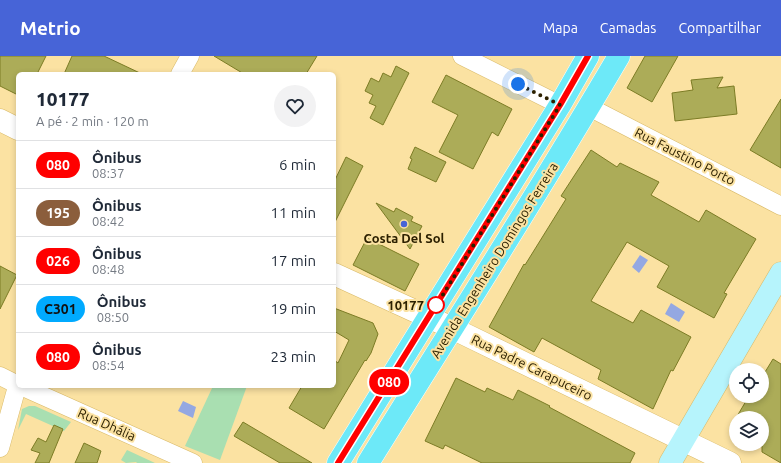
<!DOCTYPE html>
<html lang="pt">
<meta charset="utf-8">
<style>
body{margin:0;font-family:Ubuntu,sans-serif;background:#f2f2f3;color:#1f2937;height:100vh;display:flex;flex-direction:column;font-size:15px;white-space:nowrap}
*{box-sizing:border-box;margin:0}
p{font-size:13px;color:#747a83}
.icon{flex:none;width:22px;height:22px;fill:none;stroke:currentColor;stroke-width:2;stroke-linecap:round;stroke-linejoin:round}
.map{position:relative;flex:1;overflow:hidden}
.drawer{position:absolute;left:16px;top:16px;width:320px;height:316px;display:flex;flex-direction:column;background:#fff;border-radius:6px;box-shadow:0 2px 6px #0003}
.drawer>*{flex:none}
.badge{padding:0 8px;border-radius:13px;font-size:14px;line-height:26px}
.buttons{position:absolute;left:729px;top:307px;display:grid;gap:8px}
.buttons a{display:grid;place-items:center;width:40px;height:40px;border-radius:50%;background:#fff;box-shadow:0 2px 6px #0003;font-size:20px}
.you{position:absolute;width:20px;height:20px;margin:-10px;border:3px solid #fff;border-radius:50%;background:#1a73e8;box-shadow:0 0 0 6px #1a73e833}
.map>.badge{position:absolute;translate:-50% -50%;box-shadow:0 0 0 2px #fff}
.round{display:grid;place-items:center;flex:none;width:42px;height:42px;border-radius:21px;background:#f2f2f3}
.overview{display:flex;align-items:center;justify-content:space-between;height:68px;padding:0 20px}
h1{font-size:19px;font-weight:800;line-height:30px}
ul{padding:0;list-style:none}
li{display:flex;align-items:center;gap:12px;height:48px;padding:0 20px;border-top:1px solid #e0e1e3}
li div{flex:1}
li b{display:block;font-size:15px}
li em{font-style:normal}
li .badge{min-width:44px;font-weight:700;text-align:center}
header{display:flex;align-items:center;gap:24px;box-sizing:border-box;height:56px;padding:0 20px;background:#4764d7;color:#fff}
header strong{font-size:19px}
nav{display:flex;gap:22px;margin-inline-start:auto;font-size:14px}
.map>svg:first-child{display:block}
</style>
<header>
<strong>Metrio</strong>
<nav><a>Mapa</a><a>Camadas</a><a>Compartilhar</a></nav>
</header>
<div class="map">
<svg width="781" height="407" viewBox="0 0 781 407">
<rect width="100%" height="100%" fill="#fbe2a2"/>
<g fill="#a9dfb1">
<polygon points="213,330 247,330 220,404 185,390"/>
<polygon points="29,350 35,350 71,366 64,375 26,358 18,374 22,353"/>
<polygon points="127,394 155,407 137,407 136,406 126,407 121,404"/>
</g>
<g fill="#94a8e2">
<polygon points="640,199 648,204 639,217 632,211"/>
<polygon points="671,247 685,256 679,266 665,258"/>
<polygon points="183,345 196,351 193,362 178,355"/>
</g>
<g fill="#acac58" stroke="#7c7c25">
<polygon points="0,0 46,0 37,18 18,18 18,39 0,30"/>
<polygon points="72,0 104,0 142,18 64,18"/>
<polygon points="214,0 317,0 306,18 244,18"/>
<polygon points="645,0 678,0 652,46 627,32"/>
<polygon points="396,10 409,17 383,69 370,62 376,50 369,47 373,39 365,35 371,22 379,26 383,17 391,21"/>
<polygon points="446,19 512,53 498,80 492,76 473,113 439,96 458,59 432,46"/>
<polygon points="723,21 717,32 734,30 737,58 675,65 672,37 693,34 691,24"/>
<polygon points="781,43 781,112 750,94"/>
<polygon points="415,91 446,106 436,126 408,113 412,103 410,102"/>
<polygon points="591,94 617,111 620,107 659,126 651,139 699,166 706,154 756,183 724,237 727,238 714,262 657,231 669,210 627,186 591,245 633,267 641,254 691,281 673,315 671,314 653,353 598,323 601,314 542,282 534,296 489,271 524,208 525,209 566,143 561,140"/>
<polygon points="346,101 363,110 334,168 334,126"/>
<polygon points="376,147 394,156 396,152 413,161 411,165 422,170 410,193"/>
<polygon points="367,182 419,208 405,235 353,209"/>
<polygon points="0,210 17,219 0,253"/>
<polygon points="334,252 373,267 378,278 371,297 366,305 365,304 324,373 289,352 302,330 334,330 334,304 338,307 349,284 334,275"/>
<polygon points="773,303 781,308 781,407 762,396 762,362 736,362 749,340 762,340 762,321"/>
<polygon points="456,322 485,336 487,332 513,344 518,334 550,350 549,351 635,397 630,407 482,407 445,389 443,393 425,385"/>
<polygon points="243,366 312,407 280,407 234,380"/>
<polygon points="54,369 63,373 49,407 35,407 40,397 31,394 38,382 46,386"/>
<polygon points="84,387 101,395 97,407 75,407"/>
</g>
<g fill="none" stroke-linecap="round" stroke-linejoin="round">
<defs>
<g id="minor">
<polyline points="462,0 560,49"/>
<polyline points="180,18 190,0"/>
<polyline points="589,51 781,150"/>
<polyline points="0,320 18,329"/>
<polyline points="21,330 193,407"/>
<polyline points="0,392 18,327"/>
</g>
<g id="tertiary">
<polyline points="0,64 18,73"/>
<polyline points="334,218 452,272 730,407"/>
</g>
<polyline id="secondary" points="670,407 781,217"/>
<g id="primary">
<polyline points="338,407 560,49 588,0"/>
<path d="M368 407C452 272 538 138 619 0"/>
</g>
</defs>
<use href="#minor" stroke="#d8b967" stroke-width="19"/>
<use href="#tertiary" stroke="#d8b967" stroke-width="23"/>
<use href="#secondary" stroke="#d8b967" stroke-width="23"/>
<use href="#primary" stroke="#fff" stroke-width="23"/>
<use href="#minor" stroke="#fff" stroke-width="18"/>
<use href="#tertiary" stroke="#fff" stroke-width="22"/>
<use href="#secondary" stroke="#b6f4fc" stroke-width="22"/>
<use href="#primary" stroke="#6de9f8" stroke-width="22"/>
</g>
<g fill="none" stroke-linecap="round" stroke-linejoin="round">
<defs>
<polyline id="line" points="338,407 560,49 588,0"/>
</defs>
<use href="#line" stroke="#fff" stroke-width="9"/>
<use href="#line" stroke="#f00" stroke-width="6"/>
<polyline stroke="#2c2000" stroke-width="4" stroke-dasharray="0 7.2" points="436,249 436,250 560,49 518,28"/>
</g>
<circle fill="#4764d7" stroke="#fbe2a2" stroke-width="1.5" cx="404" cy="168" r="4"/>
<circle fill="#fff" stroke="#f00" stroke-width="2" cx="436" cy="249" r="8"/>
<g text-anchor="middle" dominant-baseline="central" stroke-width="4" stroke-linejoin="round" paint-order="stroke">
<g font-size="13" fill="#2c2000" stroke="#fbe2a2">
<text transform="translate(685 100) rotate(27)">Rua Faustino Porto</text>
<text transform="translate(494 204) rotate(-58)">Avenida Engenheiro Domingos Ferreira</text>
<text transform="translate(532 311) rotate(26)">Rua Padre Carapuceiro</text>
<text transform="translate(107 368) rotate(24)">Rua Dhália</text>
</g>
<g font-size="13" font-weight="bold" fill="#2c2000" stroke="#fbe2a2">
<text x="404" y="182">Costa Del Sol</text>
</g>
<g font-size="13" font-weight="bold" fill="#2c2000" stroke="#fbe2a2" text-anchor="end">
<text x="424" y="249">10177</text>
</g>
</g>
</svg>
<div class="buttons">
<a><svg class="icon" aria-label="locate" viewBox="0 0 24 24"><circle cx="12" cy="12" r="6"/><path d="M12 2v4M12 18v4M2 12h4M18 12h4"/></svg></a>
<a><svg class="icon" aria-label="layers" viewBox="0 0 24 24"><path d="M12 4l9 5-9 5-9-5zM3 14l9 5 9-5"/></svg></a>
</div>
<div class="you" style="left:518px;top:28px"></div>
<b class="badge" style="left:389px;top:326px;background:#f00;color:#fff">080</b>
<section class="drawer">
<div class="overview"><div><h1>10177</h1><p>A pé · 2 min · 120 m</p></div><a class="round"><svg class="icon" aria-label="heart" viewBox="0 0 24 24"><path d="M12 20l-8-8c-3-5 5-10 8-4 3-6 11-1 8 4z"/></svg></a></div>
<ul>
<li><span class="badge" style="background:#f00;color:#fff">080</span><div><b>Ônibus</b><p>08:37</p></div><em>6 min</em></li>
<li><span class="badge" style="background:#8b5e3c;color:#fff">195</span><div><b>Ônibus</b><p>08:42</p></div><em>11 min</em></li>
<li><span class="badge" style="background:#f00;color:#fff">026</span><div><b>Ônibus</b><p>08:48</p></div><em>17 min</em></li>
<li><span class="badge" style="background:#0af;color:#111">C301</span><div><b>Ônibus</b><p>08:50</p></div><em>19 min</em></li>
<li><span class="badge" style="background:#f00;color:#fff">080</span><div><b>Ônibus</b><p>08:54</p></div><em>23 min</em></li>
</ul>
</section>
</div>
